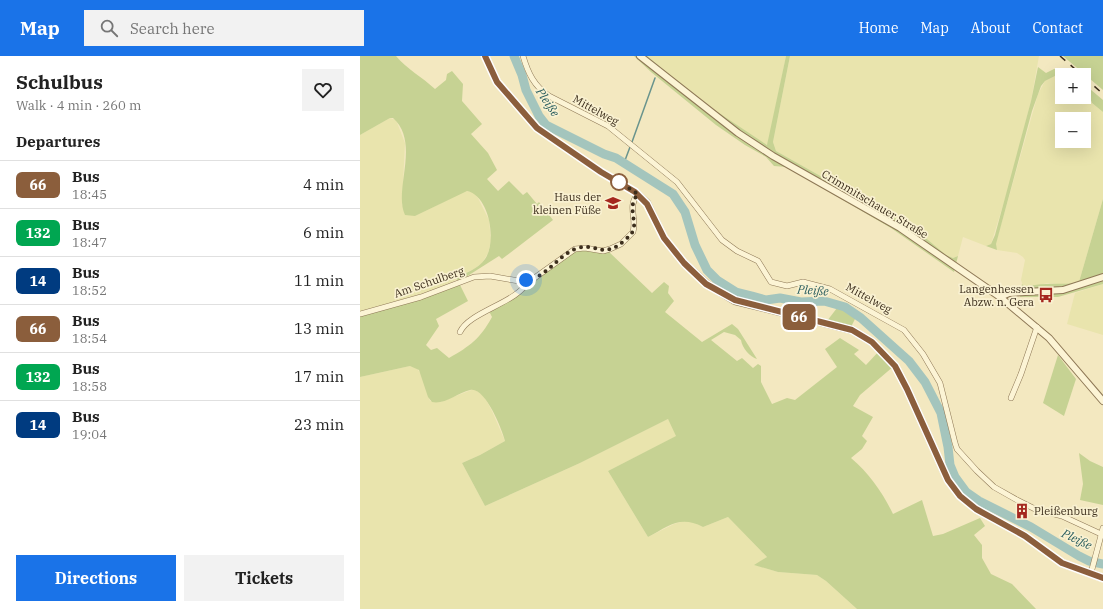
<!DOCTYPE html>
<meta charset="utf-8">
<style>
body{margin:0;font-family:"IBM Plex Serif",serif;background:#f2f2f2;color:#222;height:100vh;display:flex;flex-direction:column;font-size:15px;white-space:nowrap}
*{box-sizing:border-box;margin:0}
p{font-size:13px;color:#767676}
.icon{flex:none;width:22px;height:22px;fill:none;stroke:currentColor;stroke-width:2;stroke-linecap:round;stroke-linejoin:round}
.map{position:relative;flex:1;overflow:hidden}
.sheet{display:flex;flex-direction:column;background:#fff;width:360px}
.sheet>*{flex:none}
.badge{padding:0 8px;border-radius:6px;font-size:14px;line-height:26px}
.fabs{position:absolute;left:695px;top:12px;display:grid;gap:8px}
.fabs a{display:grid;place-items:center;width:36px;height:36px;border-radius:0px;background:#fff;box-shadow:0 4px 16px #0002;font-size:20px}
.you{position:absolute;width:20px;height:20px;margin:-10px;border:3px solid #fff;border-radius:50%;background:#1a73e8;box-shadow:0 0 0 6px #1a73e833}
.map>.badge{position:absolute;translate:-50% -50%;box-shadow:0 0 0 2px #fff}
h2{padding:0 16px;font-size:15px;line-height:36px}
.round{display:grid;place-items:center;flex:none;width:42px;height:42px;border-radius:0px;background:#f2f2f2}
.headline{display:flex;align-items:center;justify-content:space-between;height:68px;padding:0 16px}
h1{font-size:19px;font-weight:800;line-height:30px}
.action{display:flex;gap:8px;margin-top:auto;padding:8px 16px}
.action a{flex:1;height:46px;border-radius:0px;background:#1a73e8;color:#fff;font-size:16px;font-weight:800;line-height:46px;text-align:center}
.action a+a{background:#f2f2f2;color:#222}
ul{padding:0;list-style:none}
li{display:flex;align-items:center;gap:12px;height:48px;padding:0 16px;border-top:1px solid #e0e0e0}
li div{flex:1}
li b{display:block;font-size:15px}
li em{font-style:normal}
li .badge{min-width:44px;font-weight:700;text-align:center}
header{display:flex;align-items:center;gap:24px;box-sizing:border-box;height:56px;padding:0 20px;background:#1a73e8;color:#fff}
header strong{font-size:19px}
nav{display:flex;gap:22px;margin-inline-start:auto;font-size:14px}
.search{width:280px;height:36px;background:#f2f2f2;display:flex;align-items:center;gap:10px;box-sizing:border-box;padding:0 14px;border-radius:0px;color:#767676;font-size:15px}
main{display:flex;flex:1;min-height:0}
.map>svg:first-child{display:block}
</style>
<header>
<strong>Map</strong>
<div class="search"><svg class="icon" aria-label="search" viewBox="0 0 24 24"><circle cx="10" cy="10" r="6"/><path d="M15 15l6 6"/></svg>Search here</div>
<nav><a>Home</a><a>Map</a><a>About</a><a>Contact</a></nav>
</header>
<main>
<section class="sheet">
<div class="headline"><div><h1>Schulbus</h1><p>Walk · 4 min · 260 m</p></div><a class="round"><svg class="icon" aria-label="heart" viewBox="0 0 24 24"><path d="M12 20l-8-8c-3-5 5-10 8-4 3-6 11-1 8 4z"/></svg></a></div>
<h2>Departures</h2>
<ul>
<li><span class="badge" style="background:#8b5e3c;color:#fff">66</span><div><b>Bus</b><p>18:45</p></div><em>4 min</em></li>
<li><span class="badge" style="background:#00a651;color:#fff">132</span><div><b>Bus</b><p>18:47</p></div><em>6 min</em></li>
<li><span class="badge" style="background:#003b80;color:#fff">14</span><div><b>Bus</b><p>18:52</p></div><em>11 min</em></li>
<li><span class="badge" style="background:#8b5e3c;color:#fff">66</span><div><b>Bus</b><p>18:54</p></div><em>13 min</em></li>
<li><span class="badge" style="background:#00a651;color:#fff">132</span><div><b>Bus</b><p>18:58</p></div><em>17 min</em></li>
<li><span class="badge" style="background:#003b80;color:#fff">14</span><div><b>Bus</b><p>19:04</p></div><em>23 min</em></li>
</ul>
<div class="action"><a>Directions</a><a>Tickets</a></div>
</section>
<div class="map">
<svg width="743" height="553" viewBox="0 0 743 553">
<rect width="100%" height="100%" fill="#f3e8c0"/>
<g fill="#e9e4ad" fill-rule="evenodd">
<polygon points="287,0 426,0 408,88 404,89 347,49"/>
<polygon points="430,0 679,0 671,45 649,130 631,188 626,190 603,181 598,200 593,202 586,199 535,162 416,95 413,86"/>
<path d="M697 19 702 20V41H724V36L730 42 732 47 743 56V143L719 226 707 229 688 227 675 230H663L661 224 665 204 663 201 657 197 637 194 635 190 678 38 685 25ZM702 63H724V85H702Z"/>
<polygon points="30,62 36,64 45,87 42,149 55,160 105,135 113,136 118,142 129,164 131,185 128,197 122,207 114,213 96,221 97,223 92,226 74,234 0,256 0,79"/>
<polygon points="743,228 743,279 707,268 715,237"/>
<polygon points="50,310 56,311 61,318 70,345 80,346 114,333 124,340 132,355 145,385 120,399 102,407 125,450 220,407 308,363 317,380 248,415 288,481 314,468 324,465 331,465 343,471 368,461 407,501 395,509 418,516 457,519 466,525 497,553 0,553 0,321"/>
</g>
<g fill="#c6d293">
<path d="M0 0H36C47 13 62 21 75 33L86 24 87 18 92 15 103 28 102 45 122 68 111 78 128 97 137 114 127 123 138 135 149 125 163 139 167 136 177 148 179 146 193 164 142 203 139 200 98 226 96 221C106 217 118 213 125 203 137 186 130 140 107 135L55 160 45 159C33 134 61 87 33 62H30L0 79Z"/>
<polygon points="274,0 287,0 347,49 407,89 426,0 430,0 413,86 416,95 535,162 562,179 586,199 593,202 598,200 594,216 531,172 426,111 414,110 406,101 385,89 356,69 291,16"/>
<polygon points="703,0 743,0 743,34"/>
<polygon points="678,11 686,17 694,13 703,14 706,12 714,19 697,19 685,25 681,30 672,55 636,188 637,194 626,190 631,188 635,179 671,45"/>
<polygon points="724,28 743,44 743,56 732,47 730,42 724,36"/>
<path d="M743 143V228L698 241H660L662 228 664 230C672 230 678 228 686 228 698 227 707 229 719 226Z"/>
<path d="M216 194 248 195 292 237 304 226 309 230 308 237 314 245 305 256 342 286 372 268 378 273 397 303C390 301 382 292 381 284L375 279 364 276 351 284 377 305 382 302 393 312 398 308 401 310V326L412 348 427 342 435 344 477 311 465 293 480 282 499 294 494 298 506 309 520 294 534 310 500 339 493 350 513 361 502 380 507 385 502 393 491 402C509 417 523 437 533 458L562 444 573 480 583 478 620 462 625 470 614 479 622 489V502L631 518 652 528 676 553H497L466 525 457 519 418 516 394 509 407 501 368 461 343 471C320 459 309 470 288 481L248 415 316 380 308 363 220 407 125 450 102 407 120 399 145 385C142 373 125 330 110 334 98 337 84 349 72 346L68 341 59 314 50 310 0 321V260L57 244 100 229 108 245 76 263 79 270 66 289 71 294 77 292 89 302C110 290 120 283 132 261L129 255 149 243Z"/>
<polygon points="477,252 484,253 496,261 491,271 467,265"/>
<polygon points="698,299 716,323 704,360 683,347"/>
<polygon points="719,397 730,405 743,411 743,449 720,444 723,428"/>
</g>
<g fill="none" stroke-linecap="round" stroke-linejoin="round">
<g stroke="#69948d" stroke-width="1.5">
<polyline points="272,86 295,22"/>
<polyline points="264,107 270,91"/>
</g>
<polyline stroke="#a4c5bd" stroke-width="9" points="154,0 162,19 166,34 179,60 186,69 244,98 256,102 313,138 325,156 335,189 347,214 357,224 376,236 392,240 406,244 420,242 441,246 464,245 485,251 501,262 549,305 565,326 581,357 588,391 590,409 595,421 606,436 619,445 671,471 719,500 729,505 743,508"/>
<defs>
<g id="minor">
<path d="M163 0C168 17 174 30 189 40L248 70 317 126 362 184 377 195 398 205 411 226 427 230 443 226 470 233 544 274 563 298 580 327 595 387 597 393 617 415 634 431 657 444 675 453 702 460 741 478"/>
<path d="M0 258 61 241 114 221 130 220 159 225 173 223 215 193 225 192 243 195 250 193 261 188 273 176C277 162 267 150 278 138"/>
<path d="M100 276C110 255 158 247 169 224"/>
<polyline points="651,342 661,318 677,271"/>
<polyline points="731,517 743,472"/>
</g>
<g id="tertiary">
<polyline points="125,0 137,26 177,72 241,116 275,136 287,147 304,182 324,207 347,228 375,245 492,274 512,286 535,310 547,333 588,424 600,440 616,453 665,480 702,507 743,522"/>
<polyline points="280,0 378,77 413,100 540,172 640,241 689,282 743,345"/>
<polyline points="640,241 649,237 703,234 743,221"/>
</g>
</defs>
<use href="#minor" stroke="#8e7856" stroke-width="6"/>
<use href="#tertiary" stroke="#8e7856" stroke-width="8"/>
<use href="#minor" stroke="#fcf4d5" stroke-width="5"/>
<use href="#tertiary" stroke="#fcf4d5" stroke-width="6"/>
<g stroke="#3c2e1c" stroke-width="1.5" stroke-dasharray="7 7" stroke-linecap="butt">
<polyline points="700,0 722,19"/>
<polyline points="724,21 743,38"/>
</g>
</g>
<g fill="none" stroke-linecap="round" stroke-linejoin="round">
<defs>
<polyline id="line" points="125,0 137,26 177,72 241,116 275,136 287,148 304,182 324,207 346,228 375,244 492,274 512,286 535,310 547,333 588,424 600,440 616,453 665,480 702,507 743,522"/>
</defs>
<use href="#line" stroke="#fff" stroke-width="9"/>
<use href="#line" stroke="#8b5e3c" stroke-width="6"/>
<path stroke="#3c2e1c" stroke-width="4" stroke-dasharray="0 7.2" d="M166 224C187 222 198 198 218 192 237 187 243 203 264 185 268 181 272 178 274 173 275 160 268 149 278 138L259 126"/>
</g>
<defs>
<symbol id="school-bare" viewBox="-9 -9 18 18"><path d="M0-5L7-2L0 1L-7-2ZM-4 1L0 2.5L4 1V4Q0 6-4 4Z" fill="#a5281f" stroke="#f9f1d1" stroke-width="2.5" paint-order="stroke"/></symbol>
<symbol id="bus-bare" viewBox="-9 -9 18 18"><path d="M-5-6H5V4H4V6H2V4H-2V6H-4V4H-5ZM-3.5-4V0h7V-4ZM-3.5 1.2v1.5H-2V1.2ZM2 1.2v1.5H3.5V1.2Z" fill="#a5281f" stroke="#f9f1d1" stroke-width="2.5" paint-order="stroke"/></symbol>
<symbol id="building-bare" viewBox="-9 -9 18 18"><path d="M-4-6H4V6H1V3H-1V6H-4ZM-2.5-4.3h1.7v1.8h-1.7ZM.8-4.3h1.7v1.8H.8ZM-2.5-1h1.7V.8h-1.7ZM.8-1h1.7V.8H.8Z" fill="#a5281f" stroke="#f9f1d1" stroke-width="2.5" paint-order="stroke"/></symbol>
</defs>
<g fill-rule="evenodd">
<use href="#school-bare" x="242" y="136" width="22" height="22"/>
<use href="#bus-bare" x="675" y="228" width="22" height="22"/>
<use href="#building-bare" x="651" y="444" width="22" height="22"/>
</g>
<circle fill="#fff" stroke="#8b5e3c" stroke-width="2" cx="259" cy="126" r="8"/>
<g text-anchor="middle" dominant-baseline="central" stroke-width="3.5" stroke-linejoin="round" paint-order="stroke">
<g font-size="11" fill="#3c2e1c" stroke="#f9f1d1">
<text transform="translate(236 54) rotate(29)">Mittelweg</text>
<text transform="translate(515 148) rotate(31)">Crimmitschauer Straße</text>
<text transform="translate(69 226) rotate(-19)">Am Schulberg</text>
<text transform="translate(509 242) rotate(29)">Mittelweg</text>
</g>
<g font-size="11" fill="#3c2e1c" stroke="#f9f1d1" text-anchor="end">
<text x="241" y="141">Haus der<tspan x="241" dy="13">kleinen Füße</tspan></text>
<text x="674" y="233">Langenhessen<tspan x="674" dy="13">Abzw. n. Gera</tspan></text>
<text x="674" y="455" text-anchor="start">Pleißenburg</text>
</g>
<g font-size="12" font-style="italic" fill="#295d5e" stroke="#f9f1d1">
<text transform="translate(188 46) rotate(56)">Pleiße</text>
<text transform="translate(453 234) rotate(4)">Pleiße</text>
<text transform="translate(717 483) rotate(26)">Pleiße</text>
</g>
</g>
</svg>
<div class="fabs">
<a>+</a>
<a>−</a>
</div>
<div class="you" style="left:166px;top:224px"></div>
<b class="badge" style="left:439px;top:261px;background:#8b5e3c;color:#fff">66</b>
</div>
</main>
